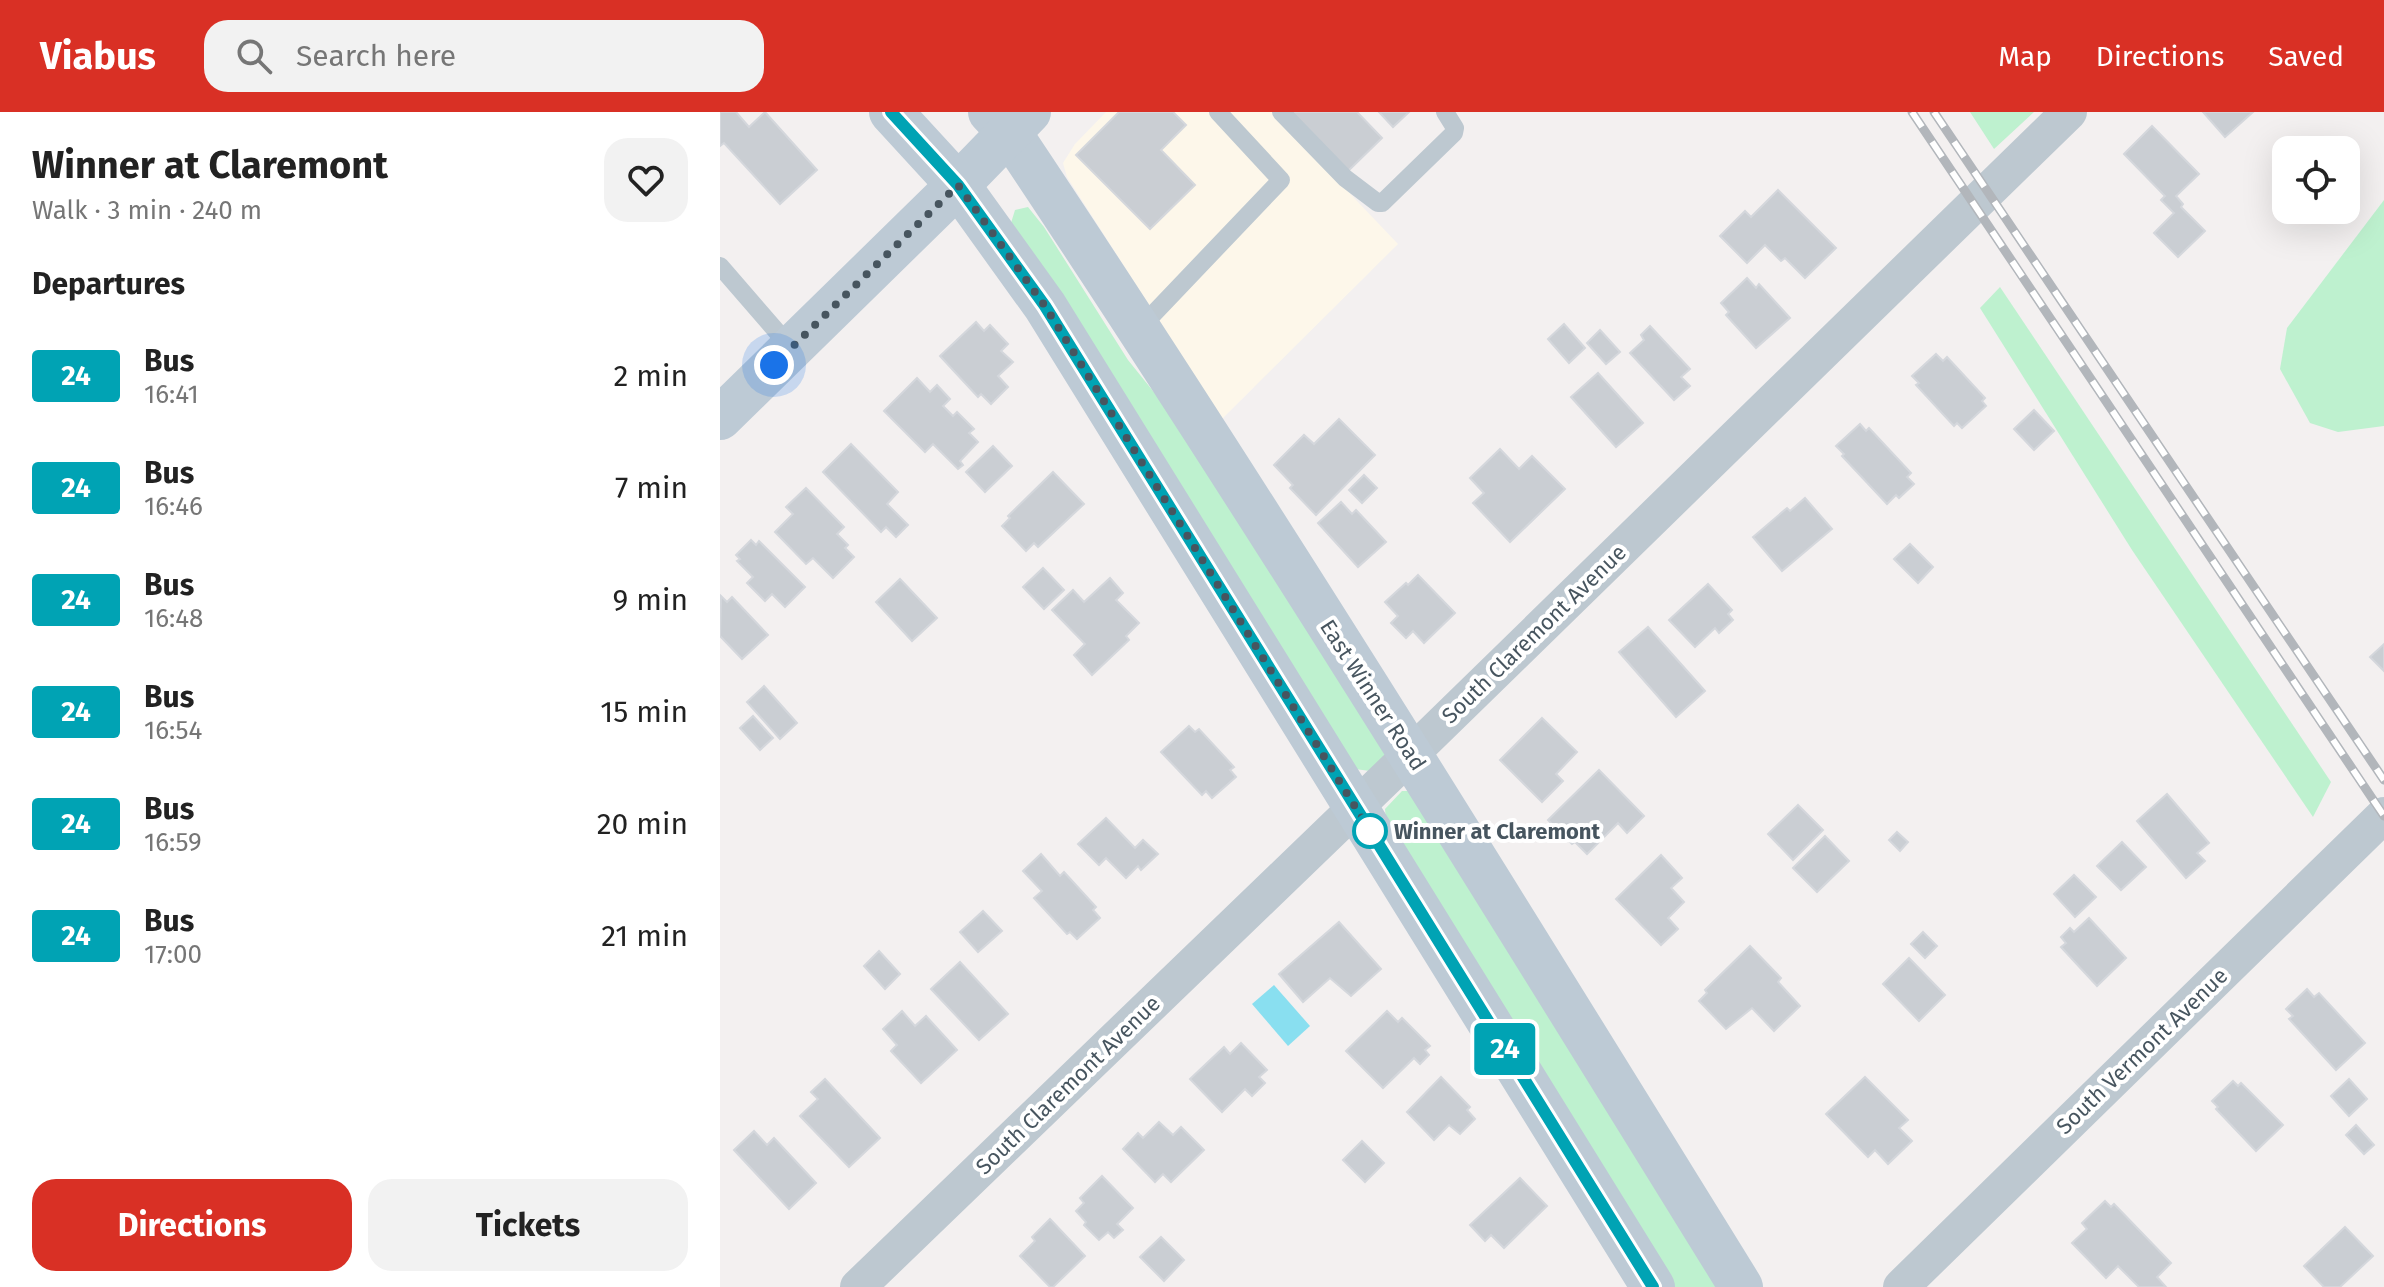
<!DOCTYPE html>
<meta charset="utf-8">
<style>
body{margin:0;font-family:"Fira Sans",sans-serif;background:#f2f2f2;color:#222;height:100vh;display:flex;flex-direction:column;font-size:30px;white-space:nowrap}
*{box-sizing:border-box;margin:0}
p{font-size:26px;color:#767676}
.icon{flex:none;width:44px;height:44px;fill:none;stroke:currentColor;stroke-width:2;stroke-linecap:round;stroke-linejoin:round}
.map{position:relative;flex:1;overflow:hidden}
.details{display:flex;flex-direction:column;background:#fff;width:720px}
.details>*{flex:none}
.badge{padding:0 16px;border-radius:6px;font-size:28px;line-height:52px}
.buttons{position:absolute;left:1552px;top:24px;display:grid;gap:16px}
.buttons a{display:grid;place-items:center;width:88px;height:88px;border-radius:16px;background:#fff;box-shadow:0 8px 32px #0002;font-size:40px}
.you{position:absolute;width:40px;height:40px;margin:-20px;border:6px solid #fff;border-radius:50%;background:#1a73e8;box-shadow:0 0 0 12px #1a73e833}
.map>.badge{position:absolute;translate:-50% -50%;box-shadow:0 0 0 4px #fff}
h2{padding:0 32px;font-size:30px;line-height:72px}
.round{display:grid;place-items:center;flex:none;width:84px;height:84px;border-radius:24px;background:#f2f2f2}
.overview{display:flex;align-items:center;justify-content:space-between;height:136px;padding:0 32px}
h1{font-size:38px;font-weight:700;line-height:60px}
.cta{display:flex;gap:16px;margin-top:auto;padding:16px 32px}
.cta a{flex:1;height:92px;border-radius:24px;background:#d93025;color:#fff;font-size:32px;font-weight:700;line-height:92px;text-align:center}
.cta a+a{background:#f2f2f2;color:#222}
ul{padding:0;list-style:none}
li{display:flex;align-items:center;gap:24px;height:112px;padding:0 32px}
li div{flex:1}
li b{display:block;font-size:30px}
li em{font-style:normal}
li .badge{min-width:88px;font-weight:700;text-align:center}
header{display:flex;align-items:center;gap:48px;box-sizing:border-box;height:112px;padding:0 40px;background:#d93025;color:#fff}
header strong{font-size:38px}
nav{display:flex;gap:44px;margin-inline-start:auto;font-size:28px}
.search{width:560px;height:72px;background:#f2f2f2;display:flex;align-items:center;gap:20px;box-sizing:border-box;padding:0 28px;border-radius:24px;color:#767676;font-size:30px}
main{display:flex;flex:1;min-height:0}
.map>svg:first-child{display:block}
</style>
<header>
<strong>Viabus</strong>
<div class="search"><svg class="icon" aria-label="search" viewBox="0 0 24 24"><circle cx="10" cy="10" r="6"/><path d="M15 15l6 6"/></svg>Search here</div>
<nav><a>Map</a><a>Directions</a><a>Saved</a></nav>
</header>
<main>
<section class="details">
<div class="overview"><div><h1>Winner at Claremont</h1><p>Walk · 3 min · 240 m</p></div><a class="round"><svg class="icon" aria-label="heart" viewBox="0 0 24 24"><path d="M12 20l-8-8c-3-5 5-10 8-4 3-6 11-1 8 4z"/></svg></a></div>
<h2>Departures</h2>
<ul>
<li><span class="badge" style="background:#00a3b4;color:#fff">24</span><div><b>Bus</b><p>16:41</p></div><em>2 min</em></li>
<li><span class="badge" style="background:#00a3b4;color:#fff">24</span><div><b>Bus</b><p>16:46</p></div><em>7 min</em></li>
<li><span class="badge" style="background:#00a3b4;color:#fff">24</span><div><b>Bus</b><p>16:48</p></div><em>9 min</em></li>
<li><span class="badge" style="background:#00a3b4;color:#fff">24</span><div><b>Bus</b><p>16:54</p></div><em>15 min</em></li>
<li><span class="badge" style="background:#00a3b4;color:#fff">24</span><div><b>Bus</b><p>16:59</p></div><em>20 min</em></li>
<li><span class="badge" style="background:#00a3b4;color:#fff">24</span><div><b>Bus</b><p>17:00</p></div><em>21 min</em></li>
</ul>
<div class="cta"><a>Directions</a><a>Tickets</a></div>
</section>
<div class="map">
<svg width="1664" height="1175" viewBox="0 0 1664 1175">
<rect width="100%" height="100%" fill="#f3f0f0"/>
<polygon fill="#fdf7ea" points="386,0 552,0 678,132 502,307 347,65 343,51 355,32"/>
<g fill="#bef1cf">
<polygon points="1250,0 1314,0 1274,37"/>
<polygon points="1664,88 1664,314 1618,320 1590,311 1560,257 1567,216"/>
<polygon points="308,95 324,115 408,248 491,351 665,643 650,659 635,657 291,111 295,98"/>
<polygon points="1280,175 1611,670 1593,705 1412,438 1260,196"/>
<polygon points="682,679 694,679 1006,1175 953,1175 666,709 665,697"/>
</g>
<polygon fill="#89dff0" points="554,873 590,914 568,934 532,892"/>
<g fill="#caced3" stroke="#d4d7dc" stroke-width="2">
<polygon points="0,0 16,0 29,15 45,0 97,58 60,92 4,31 0,34"/>
<polygon points="399,0 453,0 466,13 441,38 475,73 430,117 356,43"/>
<polygon points="570,0 637,0 662,26 627,60"/>
<polygon points="659,0 689,0 673,15"/>
<polygon points="1483,0 1533,0 1505,25"/>
<polygon points="1432,14 1479,62 1456,84 1463,92 1461,95 1485,119 1458,145 1434,121 1454,101 1441,88 1445,84 1404,42"/>
<polygon points="1058,78 1116,136 1085,166 1065,146 1061,149 1045,133 1027,151 1000,124 1025,99 1031,105"/>
<polygon points="1027,166 1036,176 1039,172 1070,206 1036,236 1006,203 1009,200 1001,191"/>
<polygon points="256,210 264,219 270,213 288,232 281,239 293,250 278,264 288,275 271,292 261,282 258,285 220,244"/>
<polygon points="844,212 865,236 849,251 828,227"/>
<polygon points="930,214 970,257 961,265 970,274 954,288 910,241 924,228 921,223"/>
<polygon points="880,218 900,240 886,252 867,231"/>
<polygon points="1216,242 1223,249 1227,245 1265,286 1262,289 1266,294 1242,316 1237,311 1234,314 1196,273 1199,271 1192,264"/>
<polygon points="878,261 923,311 896,335 851,285"/>
<polygon points="197,266 210,280 217,273 230,287 223,294 233,304 237,300 254,317 249,321 258,330 240,349 243,353 238,357 213,332 205,340 164,299"/>
<polygon points="1314,298 1334,319 1314,338 1294,317"/>
<polygon points="619,307 655,343 596,403 570,376 573,373 554,353 584,323 594,332"/>
<polygon points="1140,312 1146,319 1149,316 1191,361 1187,365 1194,372 1179,386 1176,383 1167,392 1122,344 1124,342 1116,334"/>
<polygon points="131,332 178,380 167,392 188,413 176,425 166,415 161,420 103,360"/>
<polygon points="273,334 292,354 265,380 246,360"/>
<polygon points="780,337 799,357 812,344 845,377 790,430 753,391 764,381 750,366"/>
<polygon points="333,360 364,392 318,435 314,431 306,439 282,414 290,406 288,404"/>
<polygon points="644,363 657,376 642,391 629,378"/>
<polygon points="86,376 124,415 117,422 128,433 125,436 134,445 113,466 93,446 86,452 55,420 73,402 66,395"/>
<polygon points="1085,386 1112,417 1062,459 1033,425 1067,396 1070,399"/>
<polygon points="621,390 632,402 636,398 666,430 638,455 598,411"/>
<polygon points="31,428 36,433 39,429 85,475 65,495 52,482 45,489 27,471 33,465 17,449 20,447 16,443"/>
<polygon points="1190,432 1213,455 1198,471 1174,447"/>
<polygon points="323,456 344,478 324,497 303,475"/>
<polygon points="698,463 735,501 704,531 693,519 686,526 671,511 678,504 665,490 686,471 688,473"/>
<polygon points="390,466 403,481 396,488 419,511 406,524 409,528 372,563 354,543 365,532 332,498 353,478 364,490"/>
<polygon points="180,467 217,506 192,529 156,490"/>
<polygon points="988,472 1012,498 1008,502 1013,508 999,521 995,516 975,535 949,508"/>
<polygon points="1,484 7,490 12,485 48,523 22,547 0,524"/>
<polygon points="928,515 985,579 956,605 899,540"/>
<polygon points="1664,532 1664,559 1650,545"/>
<polygon points="44,574 77,611 60,627 27,590"/>
<polygon points="33,604 53,626 40,638 20,616"/>
<polygon points="822,606 857,640 836,662 843,669 822,690 780,648"/>
<polygon points="469,614 475,620 479,617 514,655 510,658 516,665 492,686 486,679 482,683 441,640"/>
<polygon points="879,658 924,704 907,721 898,711 867,742 855,730 852,732 828,708"/>
<polygon points="1447,682 1489,731 1477,741 1485,749 1466,766 1417,709"/>
<polygon points="1078,693 1103,718 1073,748 1048,722"/>
<polygon points="386,706 415,736 423,728 438,742 421,758 418,754 406,766 386,746 379,753 358,732"/>
<polygon points="1177,720 1188,730 1180,739 1169,728"/>
<polygon points="1105,724 1129,749 1097,780 1073,756"/>
<polygon points="1402,730 1426,755 1401,778 1377,754"/>
<polygon points="321,742 340,764 344,760 376,795 373,798 380,806 357,827 350,820 347,822 314,786 322,779 303,759"/>
<polygon points="941,743 962,766 951,776 964,790 948,806 958,817 941,833 896,787"/>
<polygon points="1354,763 1376,785 1355,805 1334,782"/>
<polygon points="263,799 282,819 258,840 240,820"/>
<polygon points="1369,806 1406,846 1377,874 1341,835 1346,831 1341,825 1350,816 1354,820"/>
<polygon points="619,810 661,857 631,884 610,866 583,890 559,862"/>
<polygon points="1203,820 1217,834 1205,846 1191,832"/>
<polygon points="1030,834 1061,866 1058,870 1080,894 1054,919 1032,896 1006,917 979,889 987,881 985,878"/>
<polygon points="159,839 180,862 165,877 144,854"/>
<polygon points="1189,846 1225,883 1199,909 1163,872"/>
<polygon points="240,850 288,902 259,928 211,877"/>
<polygon points="1587,877 1594,885 1599,881 1645,931 1616,958 1569,907 1573,904 1566,897"/>
<polygon points="182,899 195,914 206,904 237,938 201,971 171,939 177,933 163,917"/>
<polygon points="667,899 678,910 682,906 710,934 705,938 709,943 700,952 694,946 663,976 626,939"/>
<polygon points="521,931 547,958 539,965 545,971 532,984 525,977 502,1000 470,967 504,935 510,942"/>
<polygon points="721,965 750,995 747,998 755,1007 740,1022 729,1013 714,1028 687,1000"/>
<polygon points="1145,965 1188,1008 1179,1016 1192,1029 1168,1052 1155,1038 1148,1045 1106,1002"/>
<polygon points="105,967 160,1026 129,1055 80,1004 98,987 91,980"/>
<polygon points="1629,967 1647,987 1629,1004 1611,984"/>
<polygon points="1513,969 1518,974 1521,971 1563,1013 1536,1039 1496,997 1498,995 1492,989"/>
<polygon points="439,1010 453,1023 461,1015 484,1038 451,1070 443,1062 435,1070 403,1037 418,1021 423,1026"/>
<polygon points="1636,1013 1654,1033 1644,1042 1626,1023"/>
<polygon points="34,1019 47,1033 54,1026 96,1071 69,1097 14,1038"/>
<polygon points="642,1029 664,1051 645,1070 623,1048"/>
<polygon points="382,1064 413,1096 397,1112 403,1118 394,1126 388,1120 379,1128 364,1113 366,1110 356,1099 364,1091 360,1086"/>
<polygon points="800,1066 827,1094 784,1136 771,1123 765,1129 750,1113"/>
<polygon points="1385,1089 1391,1095 1394,1092 1451,1151 1437,1165 1446,1175 1419,1175 1398,1154 1386,1166 1352,1131 1367,1117 1362,1111"/>
<polygon points="330,1107 365,1144 333,1175 330,1175 300,1144 315,1129 312,1125"/>
<polygon points="1625,1115 1653,1144 1620,1175 1604,1175 1584,1154"/>
<polygon points="441,1125 464,1148 444,1169 420,1145"/>
</g>
<g fill="none" stroke-linecap="round" stroke-linejoin="round">
<g stroke="#bdc8d0" stroke-width="18">
<polyline points="561,0 625,66 658,91 662,91 734,21 735,16 725,0"/>
<polyline points="0,154 71,236"/>
<polyline points="419,217 561,68 498,0"/>
</g>
<g stroke="#bdc8d0" stroke-width="36">
<polyline points="138,1175 691,642 1349,0"/>
<polyline points="1181,1175 1664,703"/>
</g>
<g stroke="#bdcad5" stroke-width="44">
<polyline points="171,0 238,73 325,194 933,1175"/>
<path d="M270 0 289 20C542 399 781 787 1021 1175"/>
<polyline points="0,306 238,73 309,0"/>
</g>
<defs>
<g id="rail">
<polyline points="1192,0 1664,704"/>
<polyline points="1214,0 1664,668"/>
</g>
</defs>
<use href="#rail" stroke="#b2b6bb" stroke-width="9"/>
<use href="#rail" stroke="#fff" stroke-width="6" stroke-dasharray="18" stroke-linecap="butt"/>
</g>
<g fill="none" stroke-linecap="round" stroke-linejoin="round">
<defs>
<polyline id="line" points="171,0 238,73 325,194 933,1175"/>
</defs>
<use href="#line" stroke="#fff" stroke-width="18"/>
<use href="#line" stroke="#00a3b4" stroke-width="12"/>
<polyline stroke="#47555f" stroke-width="8" stroke-dasharray="0 14.4" points="54,253 238,73 325,194 652,722 650,719"/>
</g>
<circle fill="#fff" stroke="#00a3b4" stroke-width="4" cx="650" cy="719" r="16"/>
<g text-anchor="middle" dominant-baseline="central" stroke-width="8" stroke-linejoin="round" paint-order="stroke">
<g font-size="22" fill="#47555f" stroke="#fff">
<text transform="translate(814 522) rotate(-44)">South Claremont Avenue</text>
<text transform="translate(653 583) rotate(57)">East Winner Road</text>
<text transform="translate(1422 939) rotate(-44)">South Vermont Avenue</text>
<text transform="translate(348 973) rotate(-44)">South Claremont Avenue</text>
</g>
<g font-size="22" font-weight="bold" fill="#47555f" stroke="#fff" text-anchor="start">
<text x="674" y="719">Winner at Claremont</text>
</g>
</g>
</svg>
<div class="buttons">
<a><svg class="icon" aria-label="locate" viewBox="0 0 24 24"><circle cx="12" cy="12" r="6"/><path d="M12 2v4M12 18v4M2 12h4M18 12h4"/></svg></a>
</div>
<div class="you" style="left:54px;top:253px"></div>
<b class="badge" style="left:785px;top:937px;background:#00a3b4;color:#fff">24</b>
</div>
</main>
